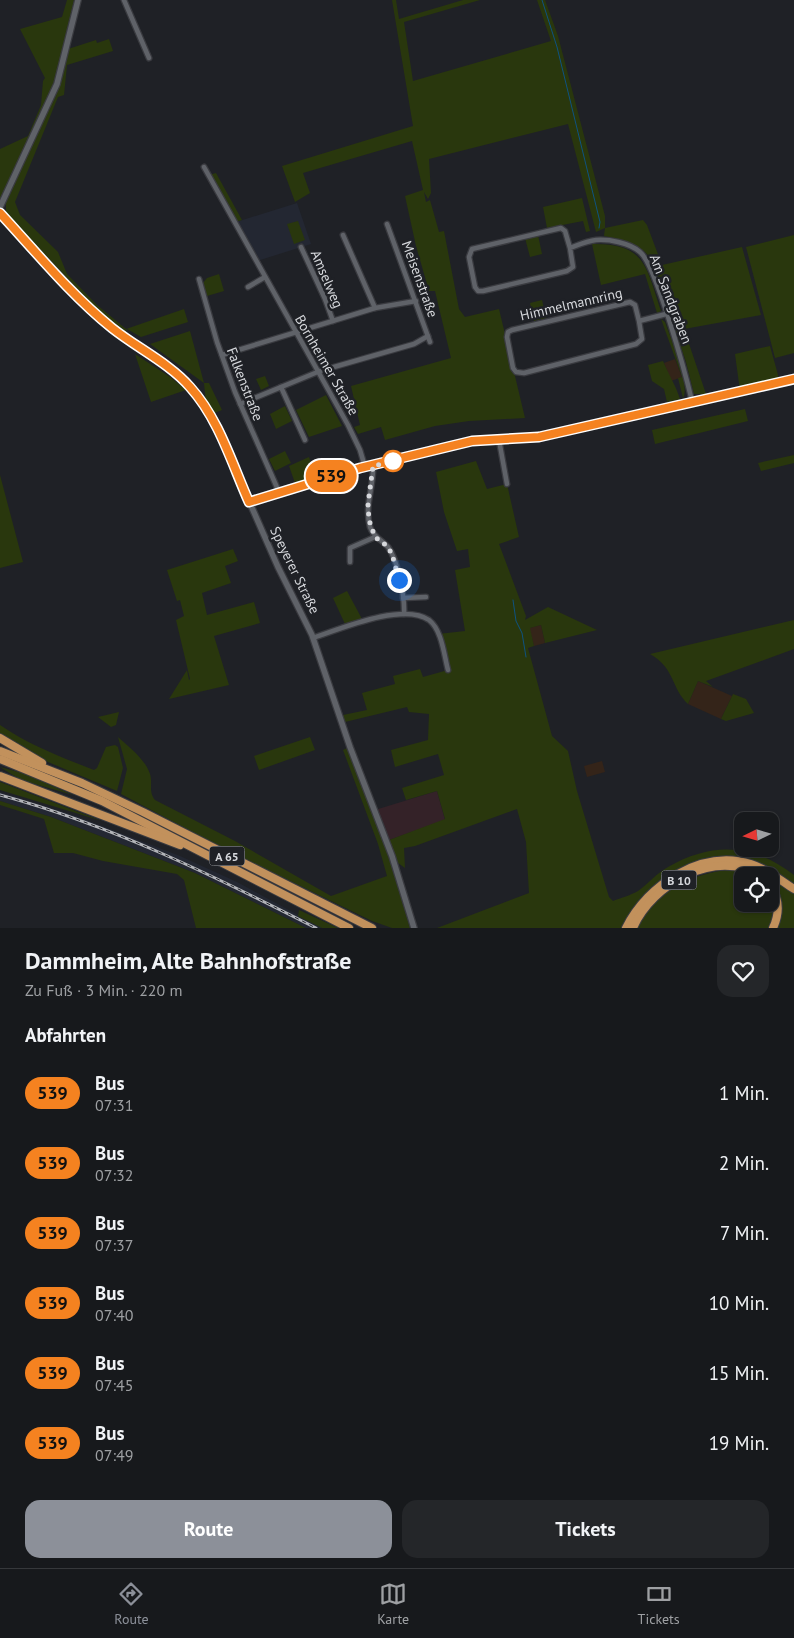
<!DOCTYPE html>
<html lang="de">
<meta charset="utf-8">
<style>
body{margin:0;font-family:"PT Sans",sans-serif;background:#242629;color:#f1f3f6;height:100vh;display:flex;flex-direction:column;font-size:19px;white-space:nowrap}
*{box-sizing:border-box;margin:0}
p{font-size:16px;color:#9ea0a3}
.icon{flex:none;width:28px;height:28px;fill:none;stroke:currentColor;stroke-width:2;stroke-linecap:round;stroke-linejoin:round}
.map{position:relative;height:928px;overflow:hidden}
.side{display:flex;flex-direction:column;background:#17191c;flex:1}
.side>*{flex:none}
.badge{padding:0 10px;border-radius:16px;font-size:18px;line-height:32px}
.needle{width:32px;rotate:265deg}
.tools{position:absolute;left:734px;top:812px;display:grid;gap:10px}
.tools a{display:grid;place-items:center;width:45px;height:45px;border-radius:10px;background:#17191c;box-shadow:0 1px 4px #0004,0 0 0 1px #36383b;font-size:25px}
.you{position:absolute;width:25px;height:25px;margin:-12px;border:4px solid #fff;border-radius:50%;background:#1a73e8;box-shadow:0 0 0 8px #1a73e833}
.map>.badge{position:absolute;translate:-50% -50%;box-shadow:0 0 0 2px #fff}
h2{padding:0 25px;font-size:19px;line-height:45px}
.round{display:grid;place-items:center;flex:none;width:52px;height:52px;border-radius:15px;background:#242629}
.head{display:flex;align-items:center;justify-content:space-between;height:85px;padding:0 25px}
h1{font-size:24px;font-weight:800;line-height:38px}
.action{display:flex;gap:10px;margin-top:auto;padding:10px 25px}
.action a{flex:1;height:58px;border-radius:15px;background:#8c9099;color:#fff;font-size:20px;font-weight:800;line-height:58px;text-align:center}
.action a+a{background:#242629;color:#f1f3f6}
ul{padding:0;list-style:none}
li{display:flex;align-items:center;gap:15px;height:70px;padding:0 25px}
li div{flex:1}
li b{display:block;font-size:19px}
li em{font-style:normal}
li .badge{min-width:55px;font-weight:700;text-align:center}
.dock{display:flex;justify-content:space-around;align-items:center;height:70px;border-top:1px solid #36383b;background:#17191c;font-size:14px;color:#9ea0a3}
.dock a{display:grid;justify-items:center;gap:2px}
.dock .active{color:#8c9099}
.map>svg:first-child{display:block}
</style>
<div class="map">
<svg width="794" height="928" viewBox="0 0 794 928">
<rect width="100%" height="100%" fill="#1f2126"/>
<polygon fill="#342228" points="437,791 445,820 389,840 385,836 375,810"/>
<g fill="#342419">
<polygon points="675,359 682,377 671,381 664,363"/>
<polygon points="541,625 545,643 534,646 529,628"/>
<polygon points="698,681 732,696 721,719 688,704"/>
<polygon points="602,761 605,772 587,777 584,766"/>
</g>
<g fill="#232732">
<polygon points="297,203 311,244 257,261 236,222"/>
<polygon points="0,792 76,816 180,856 237,882 322,928 306,928 195,873 51,817 0,801"/>
</g>
<g fill="#29370d">
<polygon points="67,0 74,0 54,84 0,202 0,149 28,136 41,105 43,81 45,78 20,29 62,17"/>
<path d="M392 0H396L399 19 463 0H480L404 22 413 81 551 41 537 0H545L558 36 605 216V228L643 220 647 225 662 265 742 247 761 315 684 329 706 394H694L686 362 651 259C639 242 623 240 604 236L605 228 596 232 568 124 429 159 431 193 428 199 424 192 426 202 430 200 439 232 444 231 459 309 465 317 499 309 525 418 469 421 435 426 385 440 381 427 358 434 354 427 360 425 351 386 451 358 435 291H429L416 246 405 196 423 190 412 141 303 173 310 193 295 202 282 166 413 126Z"/>
<polygon points="109,39 113,51 67,65 64,95 58,97 15,202 20,215 58,252 67,274 97,305 126,329 184,309 188,322 141,337 127,329 125,334 95,310 6,215 6,203 59,84 68,49 96,40 97,43"/>
<polygon points="216,173 242,220 236,222 209,175"/>
<polygon points="582,198 590,231 586,232 583,221 547,228 543,207"/>
<polygon points="298,221 305,240 294,244 287,224"/>
<polygon points="538,235 542,254 530,257 525,238"/>
<polygon points="794,235 794,353 775,358 746,247"/>
<path d="M592 244C646 243 646 267 661 311L657 313 645 274 601 285Z"/>
<polygon points="219,274 224,291 207,296 203,283 207,278"/>
<polygon points="542,300 546,318 534,321 530,303"/>
<path d="M661 319 665 322C670 336 691 387 683 398L678 378 682 377Z"/>
<polygon points="190,331 204,383 209,383 222,410 212,414 206,404 204,383 150,344"/>
<polygon points="770,346 780,382 740,391 735,354"/>
<polygon points="135,354 170,377 186,390 151,402"/>
<path d="M663 361C669 375 676 386 680 399L667 402 664 389 652 381 648 365Z"/>
<polygon points="265,376 269,386 261,390 256,379"/>
<polygon points="326,395 342,426 309,437 296,410"/>
<polygon points="285,406 292,421 276,429 270,414"/>
<polygon points="745,409 748,421 655,444 652,430"/>
<polygon points="285,451 291,463 275,471 269,459"/>
<polygon points="794,455 794,463 761,471 758,463"/>
<polygon points="309,457 316,478 295,483 289,466"/>
<path d="M476 461 487 489 507 484 519 537 499 544 526 616 525 620 548 607 597 630 545 643 541 625 530 628 534 646 528 648 552 736 568 751 577 791 609 897 613 901C621 898 631 895 638 891 649 883 657 873 668 867 713 841 754 844 794 875V885L770 868 751 860 672 875 656 885 639 902 624 928H437L529 893 526 842 517 809 415 846 404 848 405 868 398 863 389 840 445 819 437 791 406 800 402 788 444 775 438 754 395 767 391 750 428 740 429 714 409 712 407 707 345 722 343 715 367 710 362 693 395 684 393 676 420 669 423 677 448 670 438 634 465 631 455 570 470 567 468 549 457 551 444 512 436 472Z"/>
<polygon points="0,475 23,562 0,568"/>
<polygon points="233,549 238,561 225,566 231,583 202,593 207,615 254,602 260,623 214,636 229,685 169,699 187,670 189,680 190,679 176,620 184,616 180,600 177,601 167,570"/>
<polygon points="347,591 362,619 345,624 333,598"/>
<path d="M794 620V649L706 681 713 687 698 681 688 704C671 688 675 668 650 654Z"/>
<polygon points="733,694 746,699 754,713 726,721 721,719"/>
<polygon points="119,712 116,725 111,727 98,717"/>
<path d="M0 725C29 745 61 757 94 770L97 768 106 747 115 745 118 747 123 768 117 791 48 762 18 747 0 735Z"/>
<path d="M118 737C129 747 145 759 150 774 153 784 148 791 155 800L235 841 331 896 387 876 378 844 343 750 347 748 386 848 410 928H392L372 921 219 846 121 794 127 769Z"/>
<polygon points="310,737 315,750 259,770 254,756"/>
<polygon points="0,767 26,774 73,795 21,780"/>
<polygon points="0,782 102,821 0,790"/>
<polygon points="0,801 51,817 195,873 306,928 196,928 184,880 177,874 103,861 73,853 54,853 44,819 0,805"/>
<path d="M728 863C755 865 772 876 794 892V928H775L780 914V903L770 876C761 876 754 869 745 867 714 860 681 872 658 892 648 901 636 923 629 928 649 890 684 865 728 863Z"/>
<path d="M727 870H738L755 876H742V904H770V892C776 903 775 917 768 928H635C657 893 686 875 727 870Z"/>
<polygon points="299,910 338,928 322,928 298,916"/>
</g>
<g fill="none" stroke-linecap="round" stroke-linejoin="round">
<g stroke="#0e5280" stroke-width="1">
<polyline points="542,0 557,47 600,222 599,228"/>
<polyline points="513,600 516,621 522,633 526,657"/>
</g>
<defs>
<g id="street">
<polyline points="124,0 149,58"/>
<polyline points="204,167 348,425 360,450 365,467"/>
<polyline points="387,224 430,342"/>
<polyline points="343,235 375,308"/>
<polyline points="301,247 325,299 333,321"/>
<path d="M570 248 565 231 561 228 472 249 469 257 475 287 478 291H483L567 271 573 267 570 248C578 245 587 241 596 240 609 239 630 243 640 252 656 265 686 376 692 401"/>
<polyline points="199,279 217,342 235,392 279,492"/>
<polyline points="248,287 265,277"/>
<polyline points="639,321 635,305 630,302 512,330 508,332 507,337 513,368 516,372 524,373 636,344 642,339 639,321 666,314"/>
<polyline points="222,355 375,308 416,301"/>
<polyline points="281,387 305,440"/>
<polyline points="240,404 320,371 414,344 428,336"/>
<polyline points="499,440 507,484"/>
<path d="M373 466C374 487 364 505 370 527 374 538 381 539 388 547 398 560 405 598 404 614"/>
<polyline points="249,502 360,468 472,441 539,437 794,379"/>
<polyline points="350,562 350,548 375,537"/>
<polyline points="403,598 426,597"/>
<path d="M313 638C340 629 403 602 429 620 442 630 444 655 448 670"/>
</g>
<g id="secondary">
<polyline points="0,207 57,84 78,0"/>
<polyline points="0,213 97,315 180,377 205,408 224,444 278,567 312,635 350,747 392,856 414,928"/>
</g>
<g id="highway">
<polyline points="0,738 42,763"/>
<polyline points="0,751 82,783 143,812 372,928"/>
<polyline points="0,759 102,801 349,928"/>
<polyline points="0,776 180,845"/>
<path d="M770 885C779 898 780 913 773 928"/>
<path d="M626 928C648 884 701 849 751 864 767 869 780 880 794 889"/>
<path d="M633 928C652 884 716 847 761 876"/>
</g>
</defs>
<use href="#street" stroke="#3a3b40" stroke-width="7"/>
<use href="#secondary" stroke="#3a3b40" stroke-width="8"/>
<use href="#highway" stroke="#3a3b40" stroke-width="10"/>
<use href="#street" stroke="#5f6268" stroke-width="4.5"/>
<use href="#secondary" stroke="#5f6268" stroke-width="5.5"/>
<use href="#highway" stroke="#c2915c" stroke-width="8"/>
<defs>
<path id="rail" d="M0 795C111 825 214 876 316 928"/>
</defs>
<use href="#rail" stroke="#b1b3b8" stroke-width="3"/>
<use href="#rail" stroke="#1f2126" stroke-width="1" stroke-dasharray="4" stroke-linecap="butt"/>
</g>
<g fill="none" stroke-linecap="round" stroke-linejoin="round">
<defs>
<path id="line" d="M0 213C36 252 70 294 112 328 137 348 169 363 190 387 219 419 232 464 249 502L360 468 472 441 539 437 794 379"/>
</defs>
<use href="#line" stroke="#fff" stroke-width="11"/>
<use href="#line" stroke="#f58220" stroke-width="8"/>
<polyline stroke="#d6d8dc" stroke-width="5" stroke-dasharray="0 9" points="393,461 399,460 373,466 368,504 369,520 375,537 387,546 392,554 399,580"/>
</g>
<circle fill="#fff" stroke="#f58220" stroke-width="2.5" cx="393" cy="461" r="10"/>
<g text-anchor="middle" dominant-baseline="central" stroke-width="5" stroke-linejoin="round" paint-order="stroke">
<g fill="#1f2126" stroke="#9fa1a5" stroke-width="1">
<rect x="209.5" y="846.5" width="35" height="19" rx="4"/>
<rect x="661.5" y="870.5" width="35" height="19" rx="4"/>
</g>
<g font-size="12" font-weight="bold" fill="#d6d8dc">
<text x="227" y="856">A 65</text>
<text x="679" y="880">B 10</text>
</g>
<g font-size="14" fill="#d6d8dc" stroke="#1f2126">
<text transform="translate(327 279) rotate(67)">Amselweg</text>
<text transform="translate(420 279) rotate(70)">Meisenstraße</text>
<text transform="translate(671 299) rotate(69)">Am Sandgraben</text>
<text transform="translate(571 304) rotate(-13)">Himmelmannring</text>
<text transform="translate(327 365) rotate(60)">Bornheimer Straße</text>
<text transform="translate(245 384) rotate(69)">Falkenstraße</text>
<text transform="translate(295 570) rotate(64)">Speyerer Straße</text>
</g>
</g>
</svg>
<div class="tools">
<a><svg class="needle" viewBox="-14 -14 28 28"><path d="M0-13l5 13h-10z" fill="#e53935"/><path d="M0 13l5-13h-10z" fill="#9ea0a3"/></svg></a>
<a><svg class="icon" aria-label="locate" viewBox="0 0 24 24"><circle cx="12" cy="12" r="6"/><path d="M12 2v4M12 18v4M2 12h4M18 12h4"/></svg></a>
</div>
<div class="you" style="left:399px;top:580px"></div>
<b class="badge" style="left:331px;top:476px;background:#f58220;color:#111">539</b>
</div>
<section class="side">
<div class="head"><div><h1>Dammheim, Alte Bahnhofstraße</h1><p>Zu Fuß · 3 Min. · 220 m</p></div><a class="round"><svg class="icon" aria-label="heart" viewBox="0 0 24 24"><path d="M12 20l-8-8c-3-5 5-10 8-4 3-6 11-1 8 4z"/></svg></a></div>
<h2>Abfahrten</h2>
<ul>
<li><span class="badge" style="background:#f58220;color:#111">539</span><div><b>Bus</b><p>07:31</p></div><em>1 Min.</em></li>
<li><span class="badge" style="background:#f58220;color:#111">539</span><div><b>Bus</b><p>07:32</p></div><em>2 Min.</em></li>
<li><span class="badge" style="background:#f58220;color:#111">539</span><div><b>Bus</b><p>07:37</p></div><em>7 Min.</em></li>
<li><span class="badge" style="background:#f58220;color:#111">539</span><div><b>Bus</b><p>07:40</p></div><em>10 Min.</em></li>
<li><span class="badge" style="background:#f58220;color:#111">539</span><div><b>Bus</b><p>07:45</p></div><em>15 Min.</em></li>
<li><span class="badge" style="background:#f58220;color:#111">539</span><div><b>Bus</b><p>07:49</p></div><em>19 Min.</em></li>
</ul>
<div class="action"><a>Route</a><a>Tickets</a></div>
</section>
<nav class="dock">
<a class="active"><svg class="icon" aria-label="directions" viewBox="0 0 24 24"><path d="M12 3l9 9-9 9-9-9zM9 14v-3h6M13 9l2 2-2 2"/></svg>Route</a>
<a><svg class="icon" aria-label="map" viewBox="0 0 24 24"><path d="M3 6l6-2 6 2 6-2v14l-6 2-6-2-6 2zM9 4v14M15 6v14"/></svg>Karte</a>
<a><svg class="icon" aria-label="tickets" viewBox="0 0 24 24"><path d="M3 7h18v10H3zM15 7v10"/></svg>Tickets</a>
</nav>
